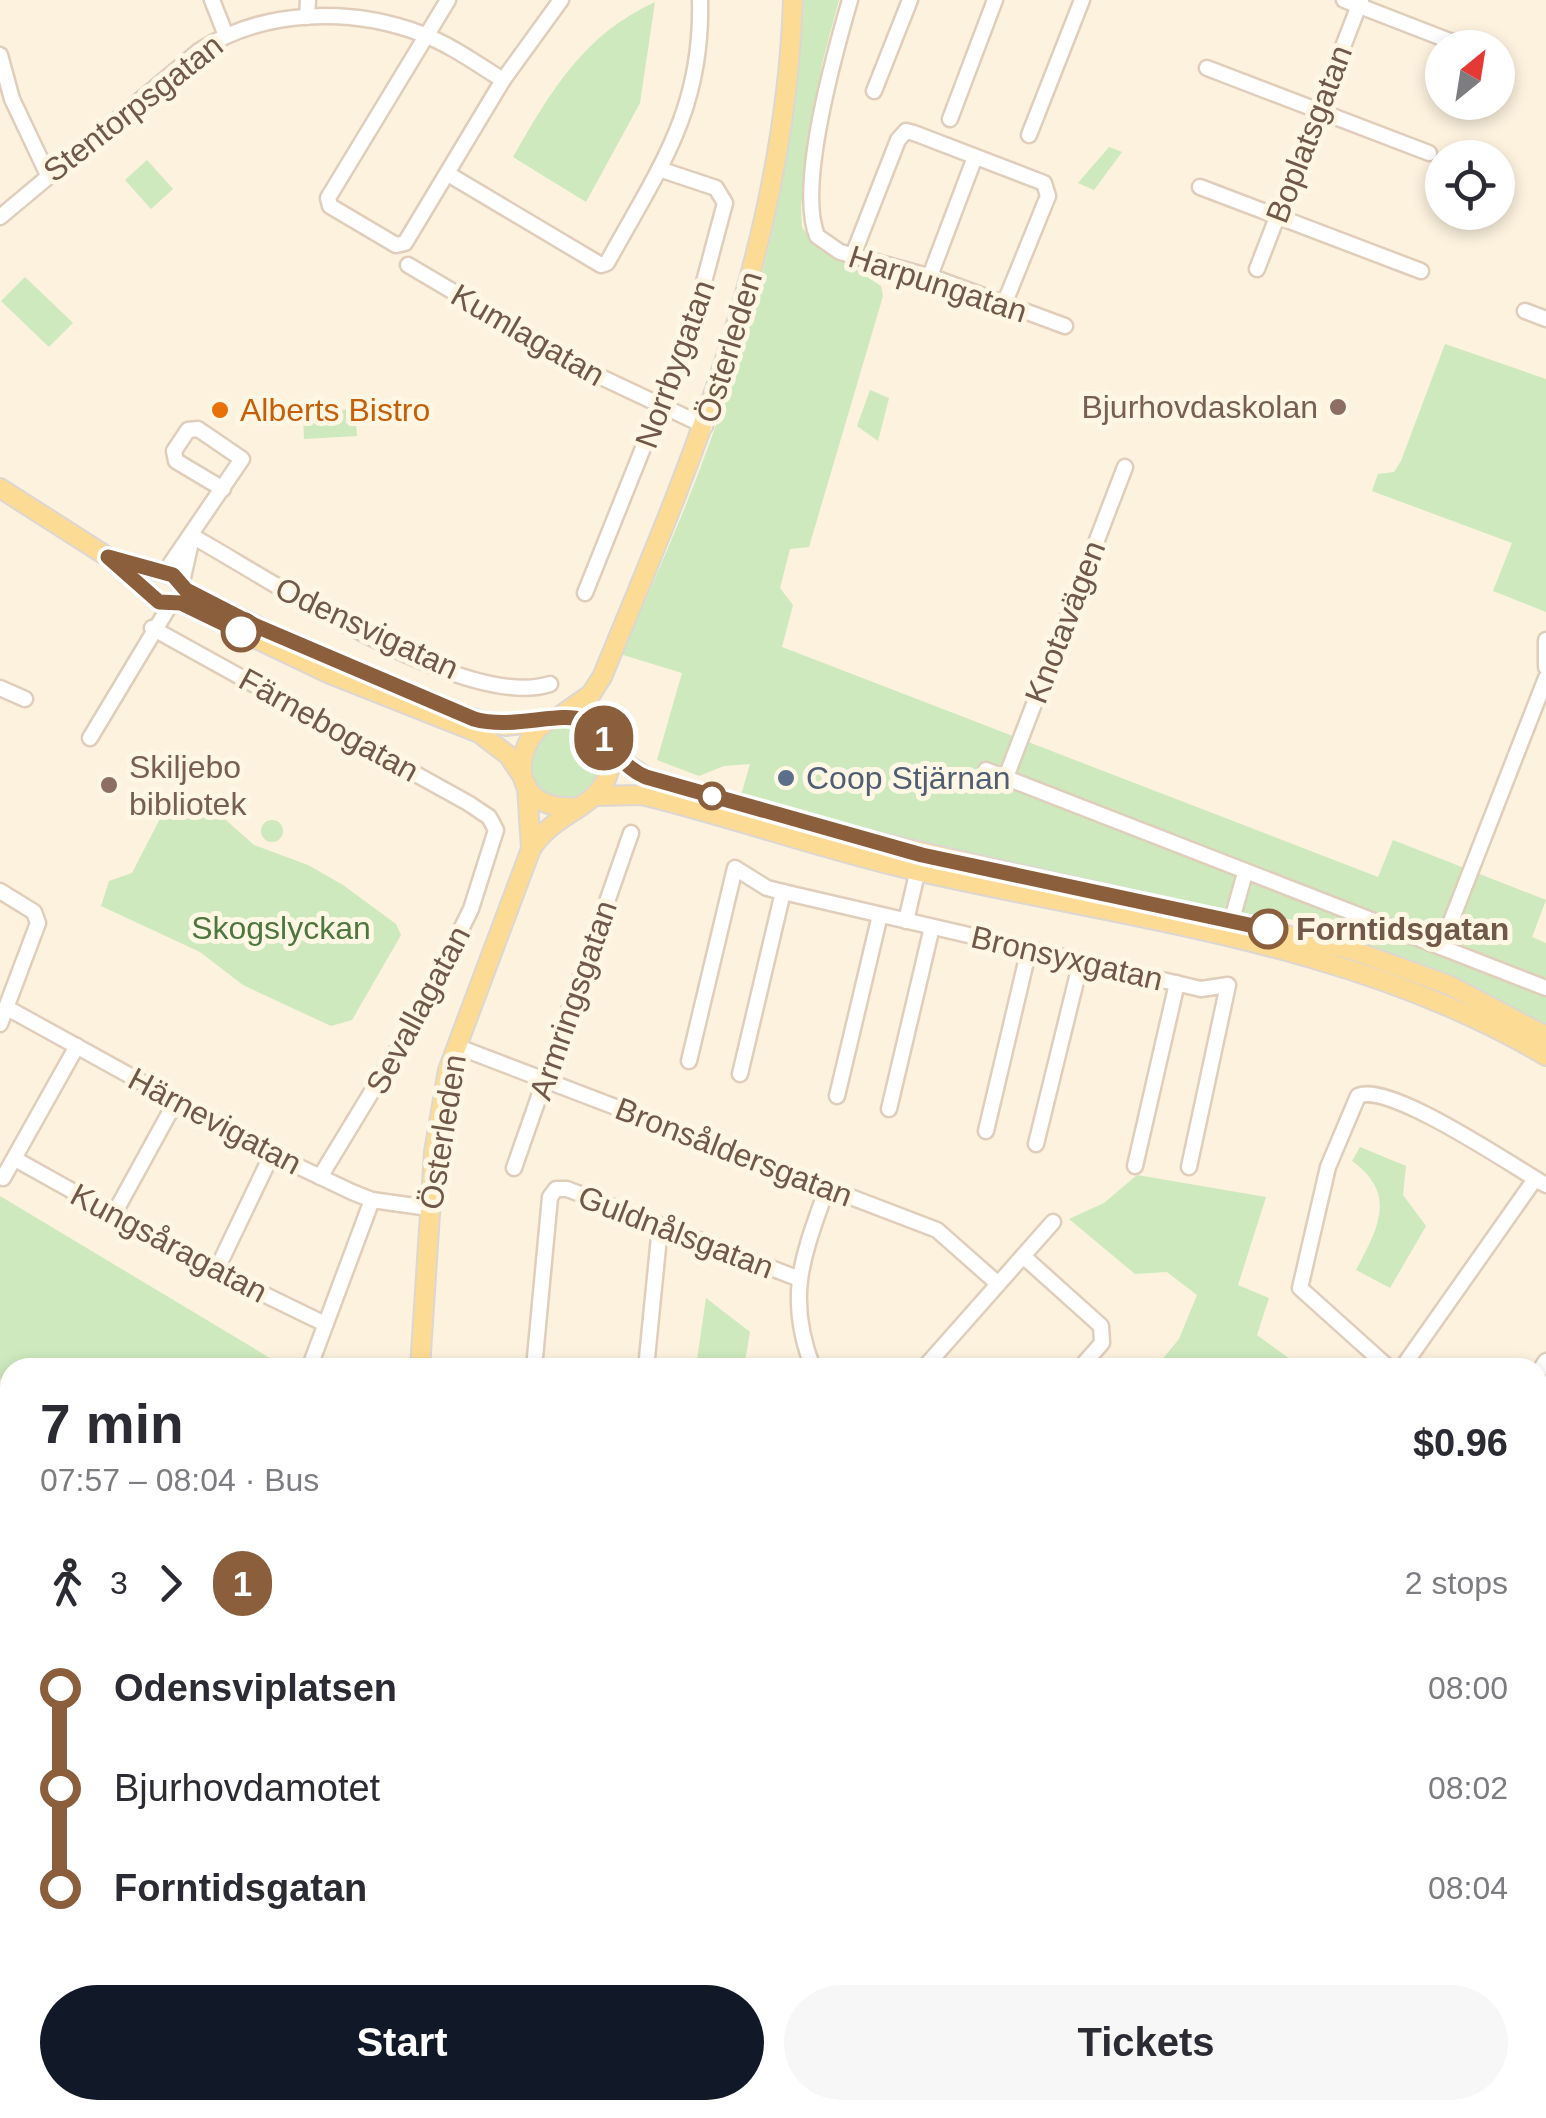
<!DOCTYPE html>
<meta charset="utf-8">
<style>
body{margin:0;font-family:Helvetica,sans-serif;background:#f7f7f7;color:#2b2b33;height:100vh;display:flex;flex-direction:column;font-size:38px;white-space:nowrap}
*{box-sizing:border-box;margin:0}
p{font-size:32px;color:#7c7c81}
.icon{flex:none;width:55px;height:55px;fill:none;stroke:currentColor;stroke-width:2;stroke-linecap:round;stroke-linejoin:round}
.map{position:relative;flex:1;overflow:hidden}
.sheet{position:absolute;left:0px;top:1358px;width:1548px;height:762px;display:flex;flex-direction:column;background:#fff;border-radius:30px 30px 0 0;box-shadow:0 5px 15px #0003}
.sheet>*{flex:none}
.badge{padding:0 20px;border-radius:32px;font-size:35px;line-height:65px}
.needle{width:65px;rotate:30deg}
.buttons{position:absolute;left:1425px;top:30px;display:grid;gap:20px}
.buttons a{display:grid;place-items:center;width:90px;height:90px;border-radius:50%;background:#fff;box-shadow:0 5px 15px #0003;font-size:50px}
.map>.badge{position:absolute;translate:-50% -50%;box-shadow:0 0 0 5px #fff}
.legs{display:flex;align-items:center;gap:15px;height:110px;padding:0 40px;font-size:32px}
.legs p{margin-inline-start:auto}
.summary{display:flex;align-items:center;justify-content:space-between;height:170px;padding:0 40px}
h1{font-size:55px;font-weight:700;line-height:75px}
.action{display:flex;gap:20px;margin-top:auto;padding:20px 40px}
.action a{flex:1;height:115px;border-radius:60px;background:#111827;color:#fff;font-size:40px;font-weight:700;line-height:115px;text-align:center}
.action a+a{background:#f7f7f7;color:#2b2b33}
ul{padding:0 40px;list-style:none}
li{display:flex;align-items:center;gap:35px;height:100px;font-size:38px}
li i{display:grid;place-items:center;width:15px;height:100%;margin:0 12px;background:currentColor}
li i::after{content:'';width:25px;height:25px;margin:-12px;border:8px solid;border-radius:50%;background:#fff}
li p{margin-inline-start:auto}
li:first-child i{background:linear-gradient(#0000 50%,currentColor 0)}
li:last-child i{background:linear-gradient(currentColor 50%,#0000 0)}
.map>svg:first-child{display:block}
</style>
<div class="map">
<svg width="1546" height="2118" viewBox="0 0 1546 2118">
<rect width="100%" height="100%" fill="#fcf2de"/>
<g fill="#cde9bd">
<path d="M804 0H839L822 64 801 206 802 227 812 241 881 286 883 296 809 547 790 549 780 588 793 605 782 647 1378 877 1393 840 1546 900 1532 937 1546 943V1030L1296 920 1202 909 948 854 741 795 750 764 724 766 699 776 657 760 682 673 620 654C719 448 793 230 804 0Z"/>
<path d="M655 2 640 103 586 202 513 157C551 91 583 35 655 2Z"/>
<polygon points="1109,147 1122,152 1094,190 1078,183"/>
<polygon points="147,160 173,189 151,209 125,180"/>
<polygon points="25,277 73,323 49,347 1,301"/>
<polygon points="1445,344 1546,379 1546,612 1493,591 1512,543 1372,491 1378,474 1394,472 1401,461"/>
<polygon points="870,390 889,398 878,441 857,426"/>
<polygon points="355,409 357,436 304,439 303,412"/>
<circle cx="566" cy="762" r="38"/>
<polygon points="182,797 219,814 254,845 308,865 343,885 396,924 401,935 352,1020 331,1026 243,985 200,952 101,906 109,881 132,873 166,807"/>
<circle cx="272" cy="831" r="11"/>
<path d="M1360 1147 1406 1166 1403 1195 1426 1226 1390 1288 1356 1270C1378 1228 1398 1194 1352 1161Z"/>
<polygon points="1137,1175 1266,1197 1238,1285 1269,1298 1257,1335 1301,1367 1156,1367 1179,1339 1197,1295 1167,1272 1135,1274 1069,1219 1104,1203"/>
<polygon points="0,1196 285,1367 10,1368 10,1386 0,1379"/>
<polygon points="706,1298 750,1332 744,1367 696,1367"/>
<polygon points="1538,1564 1546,1571 1546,1658 1538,1660"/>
<polygon points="1538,1933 1546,1939 1546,2088 1540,2091"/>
</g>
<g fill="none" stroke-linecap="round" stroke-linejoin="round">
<defs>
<g id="minor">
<polyline points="212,0 225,33"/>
<polyline points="448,0 328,198 330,206 396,245 405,243 503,80 561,0"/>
<path d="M850 0C834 55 797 186 817 236L840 252 935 278 1065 326"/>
<polyline points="1344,0 1468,48"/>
<polyline points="307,17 308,0"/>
<polyline points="0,55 12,99 47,173"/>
<polyline points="1498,59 1502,61"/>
<polyline points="1207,68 1429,153"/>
<polyline points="874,91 910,0"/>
<polyline points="950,119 995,0"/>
<polyline points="1029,135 1082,0"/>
<path d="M448 174 601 265 607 263C658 170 703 111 700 0"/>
<polyline points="1200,187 1421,271"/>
<path d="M0 217 199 51C263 9 351 7 422 34 451 45 477 64 503 80"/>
<polyline points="853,255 898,140 906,131 914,133 1044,183 1048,196 1005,302"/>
<polyline points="408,265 586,370 705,426"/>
<polyline points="1257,269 1361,0"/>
<polyline points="930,276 975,157"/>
<polyline points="1525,311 1546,319"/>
<path d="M192 536C268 578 466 712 550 684"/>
<polyline points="165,572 242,459 198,429 188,430 174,451 176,461 223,489"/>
<polyline points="182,582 191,542"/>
<polyline points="585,593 693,323 725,203 716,188 659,169"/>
<polyline points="152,628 468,803 489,817 496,830 471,909 422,1009 320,1177"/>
<polyline points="1546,640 1546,667"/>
<polyline points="0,688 25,699"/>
<polyline points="90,738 170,605"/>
<polyline points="986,770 1546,988"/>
<polyline points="1006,777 1125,467"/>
<polyline points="0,891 34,912 38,923 0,1024"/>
<polyline points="906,921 919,865"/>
<polyline points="1229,930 1245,873"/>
<polyline points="1441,947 1546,678"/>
<polyline points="9,1009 272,1154 352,1192 372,1200 429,1208"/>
<polyline points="456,1046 937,1230 997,1283"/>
<polyline points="689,1061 735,868 767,888 783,892 1201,989 1228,985 1189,1167"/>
<polyline points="740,1074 783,892"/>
<polyline points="837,1096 880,915"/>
<polyline points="889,1109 932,927"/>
<polyline points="986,1131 1029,949"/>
<polyline points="1036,1144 1081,961"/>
<polyline points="15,1159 216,1271 325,1324"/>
<polyline points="1135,1166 1177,983"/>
<polyline points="514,1168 631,833"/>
<polyline points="3,1178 77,1046"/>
<polyline points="114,1214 176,1101"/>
<polyline points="1023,1256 1101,1326 1102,1343 1080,1368"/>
<polyline points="216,1271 272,1154"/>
<polyline points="310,1366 372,1200"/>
<polyline points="534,1368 550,1197 556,1189 567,1189 797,1278"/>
<polyline points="646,1368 660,1227"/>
<path d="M813 1368C785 1296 803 1256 827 1188"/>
<polyline points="924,1368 1053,1222"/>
<path d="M1389 1368 1300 1288 1328 1167 1358 1096C1389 1081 1514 1167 1546 1185"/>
<polyline points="1402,1368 1535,1179"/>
<polyline points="1538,1373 1546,1361"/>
<polyline points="0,1460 10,1468"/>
<polyline points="1538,1492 1546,1499"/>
<polyline points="0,1553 10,1550"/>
<polyline points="0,1730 10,1731"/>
<polyline points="1538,1849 1546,1839"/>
<polyline points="0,1877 10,1877"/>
<polyline points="1538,1932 1546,1938"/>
<polyline points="478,2110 486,2118"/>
<polyline points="1261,2110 1293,2118"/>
<polyline points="907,2118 909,2110"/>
</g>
<g id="major">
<polyline points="0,488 108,557 159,602 181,603 330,674 479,733 508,755 521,774"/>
<polyline points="119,561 173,575 186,591 300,647"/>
<polyline points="467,717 506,726 544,722"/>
<path d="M557 718 591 694 602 677C694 455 785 245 793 0"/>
<polyline points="612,754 646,777 826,830 1352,950 1449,985 1546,1036"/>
<polyline points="527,786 531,849"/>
<path d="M595 796 642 795C736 818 827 851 921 872 1133 920 1356 943 1546 1056"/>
<path d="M420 1368 434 1152 448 1070 531 849C560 804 608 812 612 754 552 642 462 814 578 807"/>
<polyline points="0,1963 10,1969"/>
<polyline points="0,1981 10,1987"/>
<polyline points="196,2110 208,2118"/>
<polyline points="219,2110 230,2118"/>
<polyline points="66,2118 71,2110"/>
</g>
</defs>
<use href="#minor" stroke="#e0cebb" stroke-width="19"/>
<use href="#major" stroke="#ddd7d3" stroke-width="22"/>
<use href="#minor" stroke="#fff" stroke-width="14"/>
<use href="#major" stroke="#fcdb95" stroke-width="18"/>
</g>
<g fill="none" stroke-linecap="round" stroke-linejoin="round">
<defs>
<path id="line-1" d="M241 632 181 603 159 602 108 557 173 575 186 590 256 626 474 719C513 730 559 711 583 720 610 732 614 764 646 777L922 855 1268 929"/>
</defs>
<use href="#line-1" stroke="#fff" stroke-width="22"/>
<use href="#line-1" stroke="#8b5e3c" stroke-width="15"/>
</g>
<g fill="#8d6e63" stroke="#fff6e4" stroke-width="4">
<circle cx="1338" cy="407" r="10"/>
<circle cx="109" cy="785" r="10"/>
</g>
<circle fill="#e8710a" stroke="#fff6e4" stroke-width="4" cx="220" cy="410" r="10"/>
<g fill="#fff" stroke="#8b5e3c" stroke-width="5">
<circle cx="241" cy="632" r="18"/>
<circle cx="712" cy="796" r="12"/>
<circle cx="1268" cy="929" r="18"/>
</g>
<circle fill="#5c6f8a" stroke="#fff6e4" stroke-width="4" cx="786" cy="778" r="10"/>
<g text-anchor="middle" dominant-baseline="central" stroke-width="10" stroke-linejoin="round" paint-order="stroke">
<g font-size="32" fill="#725846" stroke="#fff6e4">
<text transform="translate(133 108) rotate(-38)">Stentorpsgatan</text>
<text transform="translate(1309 134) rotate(-69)">Boplatsgatan</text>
<text transform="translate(938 284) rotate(18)">Harpungatan</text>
<text transform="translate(528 335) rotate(30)">Kumlagatan</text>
<text transform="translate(729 347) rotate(-73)">Österleden</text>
<text transform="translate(675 364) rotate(-70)">Norrbygatan</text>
<text transform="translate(1065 622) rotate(-69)">Knotavägen</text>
<text transform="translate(367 628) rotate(25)">Odensvigatan</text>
<text transform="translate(329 725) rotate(29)">Färnebogatan</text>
<text transform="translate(1067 958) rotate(13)">Bronsyxgatan</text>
<text transform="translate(573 1000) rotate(-71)">Armringsgatan</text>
<text transform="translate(418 1010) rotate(-62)">Sevallagatan</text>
<text transform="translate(215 1121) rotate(28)">Härnevigatan</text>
<text transform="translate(443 1132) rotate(-81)">Österleden</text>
<text transform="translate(734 1152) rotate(21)">Bronsåldersgatan</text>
<text transform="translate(676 1232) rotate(21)">Guldnålsgatan</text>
<text transform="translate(169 1243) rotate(28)">Kungsåragatan</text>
</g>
<g font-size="32" fill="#785e54" stroke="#fff6e4" text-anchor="end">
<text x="1318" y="407">Bjurhovdaskolan</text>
<text x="129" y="767" text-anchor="start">Skiljebo<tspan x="129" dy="37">bibliotek</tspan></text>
</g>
<g font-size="32" fill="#c56008" stroke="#fff6e4" text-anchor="start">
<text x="240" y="410">Alberts Bistro</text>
</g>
<g font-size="32" fill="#4e5e75" stroke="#fff6e4" text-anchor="start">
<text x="806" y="778">Coop Stjärnan</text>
</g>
<g font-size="32" fill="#4c783f" stroke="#fff6e4">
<text x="281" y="928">Skogslyckan</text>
</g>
<g font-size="32" font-weight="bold" fill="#725846" stroke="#fff6e4" text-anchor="start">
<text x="1296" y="929">Forntidsgatan</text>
</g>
</g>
</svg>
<div class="buttons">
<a><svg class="needle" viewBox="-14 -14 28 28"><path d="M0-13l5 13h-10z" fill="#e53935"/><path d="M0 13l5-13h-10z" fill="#7c7c81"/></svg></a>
<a><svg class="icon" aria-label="locate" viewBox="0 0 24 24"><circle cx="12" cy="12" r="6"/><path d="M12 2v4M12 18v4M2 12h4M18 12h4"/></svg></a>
</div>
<b class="badge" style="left:604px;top:738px;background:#8b5e3c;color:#fff">1</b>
<section class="sheet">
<div class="summary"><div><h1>7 min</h1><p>07:57 – 08:04 · Bus</p></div><b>$0.96</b></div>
<div class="legs"><svg class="icon" aria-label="walk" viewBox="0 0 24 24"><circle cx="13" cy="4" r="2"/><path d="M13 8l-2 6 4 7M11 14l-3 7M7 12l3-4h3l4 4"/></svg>3<svg class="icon" aria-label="forward" viewBox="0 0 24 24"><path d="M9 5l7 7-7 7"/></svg><b class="badge" style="background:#8b5e3c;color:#fff">1</b><p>2 stops</p></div>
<ul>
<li><i style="color:#8b5e3c"></i><b>Odensviplatsen</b><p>08:00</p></li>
<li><i style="color:#8b5e3c"></i><span>Bjurhovdamotet</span><p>08:02</p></li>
<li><i style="color:#8b5e3c"></i><b>Forntidsgatan</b><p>08:04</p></li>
</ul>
<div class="action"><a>Start</a><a>Tickets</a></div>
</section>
</div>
